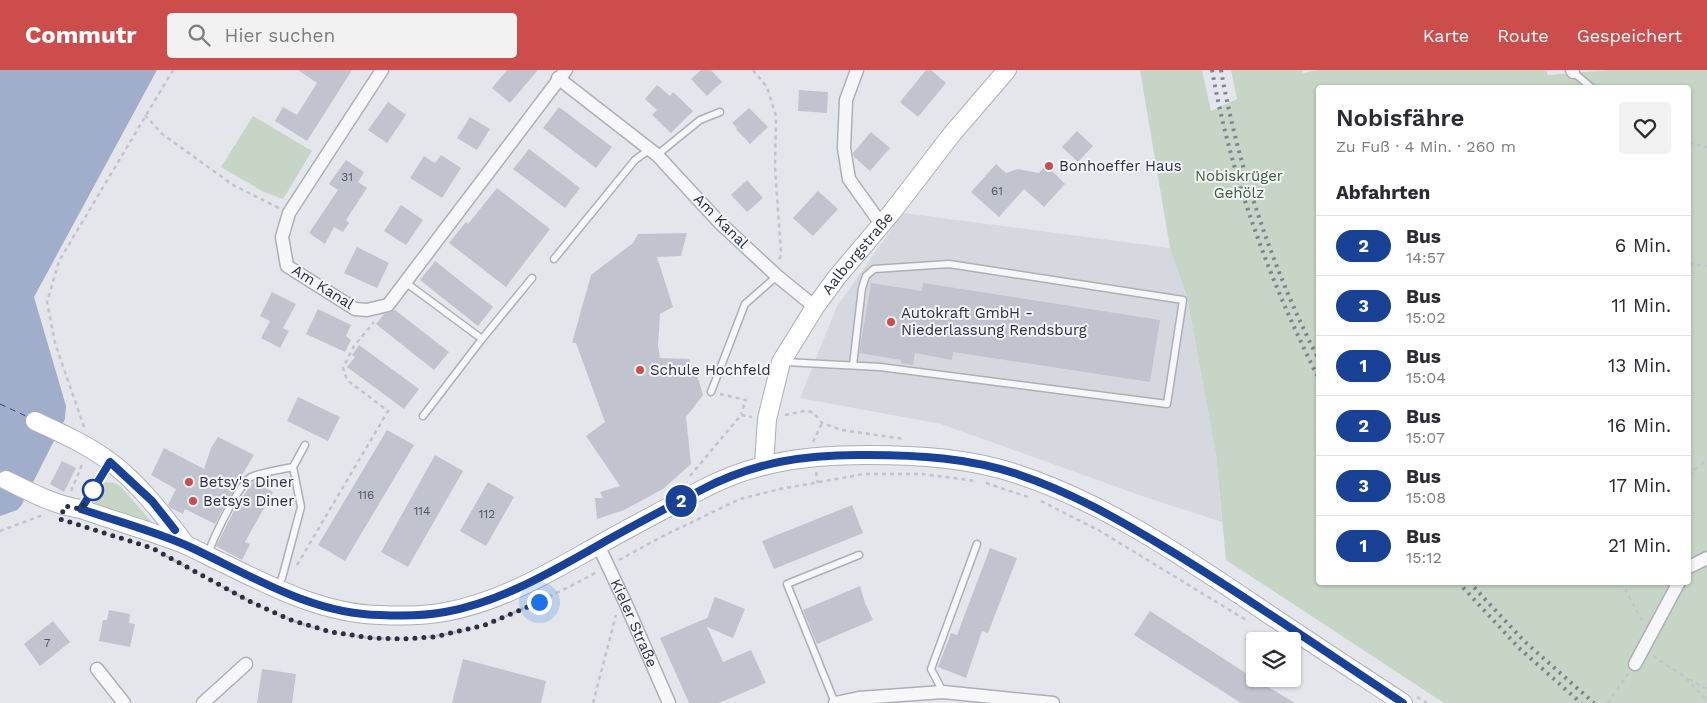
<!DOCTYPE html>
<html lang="de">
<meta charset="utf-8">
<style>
body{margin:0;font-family:"Work Sans",sans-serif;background:#f2f2f3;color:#2b2b33;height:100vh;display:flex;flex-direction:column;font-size:19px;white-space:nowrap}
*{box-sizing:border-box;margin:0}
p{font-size:16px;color:#7c7c81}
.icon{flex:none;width:28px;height:28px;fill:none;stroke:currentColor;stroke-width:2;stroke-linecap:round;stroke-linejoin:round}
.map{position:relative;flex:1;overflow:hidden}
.drawer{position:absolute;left:1316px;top:15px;width:375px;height:500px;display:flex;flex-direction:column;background:#fff;border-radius:5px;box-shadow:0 1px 4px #0004}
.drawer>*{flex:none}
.badge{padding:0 10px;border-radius:16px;font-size:18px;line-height:32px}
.tools{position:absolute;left:1246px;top:562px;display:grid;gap:10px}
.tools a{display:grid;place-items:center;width:55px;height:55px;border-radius:5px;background:#fff;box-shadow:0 1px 4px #0004;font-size:25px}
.you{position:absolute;width:25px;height:25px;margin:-12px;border:4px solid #fff;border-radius:50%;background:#1a73e8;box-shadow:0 0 0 8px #1a73e833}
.map>.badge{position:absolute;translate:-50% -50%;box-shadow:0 0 0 2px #fff}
h2{padding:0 20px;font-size:19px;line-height:45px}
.round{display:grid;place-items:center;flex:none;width:52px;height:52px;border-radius:5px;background:#f2f2f3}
.summary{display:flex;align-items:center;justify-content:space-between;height:85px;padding:0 20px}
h1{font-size:24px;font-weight:600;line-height:38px}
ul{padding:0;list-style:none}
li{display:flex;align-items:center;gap:15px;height:60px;padding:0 20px;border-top:1px solid #e1e1e2}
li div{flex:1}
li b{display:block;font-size:19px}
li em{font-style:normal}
li .badge{min-width:55px;font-weight:700;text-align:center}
header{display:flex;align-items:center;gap:30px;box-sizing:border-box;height:70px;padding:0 25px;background:#cd4d4c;color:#fff}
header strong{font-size:24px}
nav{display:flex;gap:28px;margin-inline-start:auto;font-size:18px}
.search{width:350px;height:45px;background:#f2f2f3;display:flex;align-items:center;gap:12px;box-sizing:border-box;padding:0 18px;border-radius:5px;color:#7c7c81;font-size:19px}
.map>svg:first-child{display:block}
</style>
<header>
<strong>Commutr</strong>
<div class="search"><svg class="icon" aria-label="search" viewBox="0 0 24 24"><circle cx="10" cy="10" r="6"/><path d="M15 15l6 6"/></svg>Hier suchen</div>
<nav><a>Karte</a><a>Route</a><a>Gespeichert</a></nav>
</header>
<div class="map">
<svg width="1707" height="633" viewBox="0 0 1707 633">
<rect width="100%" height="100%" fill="#e4e6eb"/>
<polygon fill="#d6d8e0" points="903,143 1170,178 1187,227 1216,384 1222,452 1142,426 941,354 800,328 837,236"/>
<g fill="#c6d5c5" fill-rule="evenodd">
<path d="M1140 0H1202L1211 41 1237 29 1231 0H1302L1303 3 1318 0H1546L1548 5 1608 0H1707V633H1444L1226 490 1216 384 1187 227 1170 178ZM1319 18H1689V512H1319Z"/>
<polygon points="253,46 312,81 283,129 264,122 221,97"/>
<polygon points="106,412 115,413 121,417 155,456 98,440 95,434 94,422 99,416"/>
</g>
<polygon fill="#a0adcb" points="0,0 157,0 34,227 66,336 65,349 21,436 17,440 0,446"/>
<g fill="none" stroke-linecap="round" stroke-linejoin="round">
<polyline stroke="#364878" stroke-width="1" stroke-dasharray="6 5" stroke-linecap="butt" points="0,334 28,347"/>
</g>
<g fill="#c1c4ce">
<polygon points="298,0 352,0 307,71 275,51 283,37 297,45 317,13"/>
<polygon points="507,0 538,0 510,33 492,18"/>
<polygon points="701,0 711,0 722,12 707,26 691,9"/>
<polygon points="926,0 931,0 946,13 918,47 900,32"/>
<polygon points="657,15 670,26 673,22 693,41 671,63 652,45 657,40 645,29"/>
<polygon points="799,20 828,22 827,43 798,41"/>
<polygon points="388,32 406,45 387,73 368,60"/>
<polygon points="559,37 612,77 596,98 543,58"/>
<polygon points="749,38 768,57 750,74 736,59 737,58 732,53"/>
<polygon points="470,47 490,59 477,80 457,68"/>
<polygon points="1077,61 1093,76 1078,92 1062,77"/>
<polygon points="871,62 890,78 870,101 854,87 853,83"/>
<polygon points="529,79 580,118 565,138 513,99"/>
<polygon points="441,85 461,98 442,128 410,108 424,86 435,93"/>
<polygon points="346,90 364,102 358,112 367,118 346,150 349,153 343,162 334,157 325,174 309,163 338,120 329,114"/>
<polygon points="996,94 1006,103 1018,99 1039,103 1046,95 1065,114 1044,137 1024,119 999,147 971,122"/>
<polygon points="747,110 763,128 747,142 731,125"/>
<polygon points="497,118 550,159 506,217 449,173 466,152 468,154"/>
<polygon points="818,121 838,139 813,166 793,148"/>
<polygon points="401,135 423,150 406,175 384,161"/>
<polygon points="687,163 681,186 657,187 673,237 660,244 658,275 660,288 689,289 699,311 703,325 686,347 691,394 663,419 624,440 597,449 595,428 603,428 600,422 620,416 586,366 605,352 576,273 572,273 591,205 633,173 638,164"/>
<polygon points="357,177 389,193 377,218 344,203"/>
<polygon points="435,191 493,237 478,256 420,210"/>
<polygon points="871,213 922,221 923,213 1160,250 1150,312 953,282 952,290 915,283 913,295 901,293 901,290 859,283"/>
<polygon points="272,222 296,234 283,258 289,261 280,278 261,268 270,251 260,246"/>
<polygon points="318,239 351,255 346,266 351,270 345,282 306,264"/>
<polygon points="395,240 449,282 434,300 376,254 384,244"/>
<polygon points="359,275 419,319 404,339 347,297 355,287 352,285"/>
<polygon points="298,327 340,347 328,371 287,351"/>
<polygon points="387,360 414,375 345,491 318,475"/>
<polygon points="218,367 254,385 242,405 244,406 229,428 215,454 185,439 183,444 171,438 168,435 176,419 151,405 164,378 204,399 211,378"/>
<polygon points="435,385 463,401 408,497 381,482"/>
<polygon points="62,391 76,398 64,422 50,414"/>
<polygon points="254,411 273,422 245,472 250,474 242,490 216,476 238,433"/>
<polygon points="488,412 514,427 486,476 460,461"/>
<polygon points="852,435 863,463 774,499 762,471"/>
<polygon points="990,478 1017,488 988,563 982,561 966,608 938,597 951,563 957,565"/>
<polygon points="860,516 865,533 873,550 817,574 803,540"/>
<polygon points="715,527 745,539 733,568 707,557 723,592 751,580 766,613 719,633 689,633 660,568 707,548"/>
<polygon points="109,540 130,544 129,553 135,554 130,577 99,571 103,550 107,550"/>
<polygon points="1150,541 1255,609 1295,633 1241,633 1134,565"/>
<polygon points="53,551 70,572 40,596 24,574"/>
<polygon points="463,589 546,611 541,633 452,633"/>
<polygon points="262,599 296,604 292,633 257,633"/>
</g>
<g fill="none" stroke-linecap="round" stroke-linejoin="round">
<defs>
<g id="lane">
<polyline points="1573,2 1592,18"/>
<polyline points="657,85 700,50 720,42"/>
<polyline points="554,189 635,90 650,79"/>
<polyline points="405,212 482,269"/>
<polyline points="785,292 880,297 1167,334 1183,230 949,194 874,199 866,206 862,218 853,295"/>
<polyline points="711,322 745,234 777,206"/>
<polyline points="423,346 482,269 532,208"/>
<polyline points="82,437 110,393"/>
<path d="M208 485C212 470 239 414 251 407 259 403 283 399 293 397"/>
<polyline points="277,518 282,508 301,437 293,397 305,375"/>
<polyline points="943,622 931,599 977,474"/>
<polyline points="835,633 787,514 859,485"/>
</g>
<g id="street">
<polyline points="382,0 289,143 282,167 287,196 355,239 367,240 388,235 566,0"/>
<polyline points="857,0 846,30 844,78 849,109 881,154"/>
<polyline points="1572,0 1573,2"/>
<polyline points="558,8 657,85 719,152 777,206 815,237"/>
<path id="s1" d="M598 475 625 532 669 633"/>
<polyline points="1689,497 1707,488"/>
<polyline points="1635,594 1679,512"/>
<polyline points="97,599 124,633"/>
<polyline points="203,633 246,594"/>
<polyline points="835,633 859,628 943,622 1053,633"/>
</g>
<g id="secondary">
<path d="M35 351C61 363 86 374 109 391 139 413 164 446 186 475"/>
<path id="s2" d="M764 395 767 349 781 292 815 237 837 207 892 142 952 64 1007 0"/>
<path d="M6 410C30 422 54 435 81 439 115 451 150 461 184 474 197 480 210 487 223 493 272 517 324 544 380 545 401 546 424 546 445 542 500 532 549 503 597 476 630 457 665 439 699 421 753 392 806 385 867 385 918 385 969 388 1017 404 1106 433 1187 489 1264 541 1310 572 1356 602 1403 633"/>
</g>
</defs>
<use href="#lane" stroke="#acafb9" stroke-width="9"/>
<use href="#street" stroke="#acafb9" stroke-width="15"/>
<use href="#secondary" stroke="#acafb9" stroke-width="20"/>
<g stroke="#c2c3cb" stroke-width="2.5" stroke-dasharray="4 4" stroke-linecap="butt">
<polyline points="753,0 767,17 776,46 775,97 781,183 779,192"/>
<polyline points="145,45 161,63 233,115 279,138"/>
<polyline points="1689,73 1707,77"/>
<polyline points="1689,194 1707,196"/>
<polyline points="720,324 746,330 741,344"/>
<polyline points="785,345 804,341 813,342 822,353 842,360 904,369"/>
<polyline points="84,357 55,273 47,232 59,191 173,0"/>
<polyline points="813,372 822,353"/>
<polyline points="816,402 818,413"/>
<polyline points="1689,405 1707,389"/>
<polyline points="690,406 741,345 752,347"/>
<polyline points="986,413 1031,428"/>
<polyline points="71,421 82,395 82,391"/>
<polyline points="1041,431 1100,461 1246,550"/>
<polyline points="0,461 43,445"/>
<path d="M166 486C207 508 247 532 291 550 351 574 422 574 484 555 495 552 505 546 515 542 543 530 570 517 597 502"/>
<polyline points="619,490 663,466 740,429 780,419 864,404 923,404 976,411"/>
<polyline points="297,495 388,341 347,310 343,298 354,276 374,252"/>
<polyline points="1621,512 1643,552"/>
<polyline points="1653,586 1685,607 1707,631"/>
<polyline points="1689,609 1707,619"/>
<polyline points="1417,627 1427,633"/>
<polyline points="593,633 616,545"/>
<polyline points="1608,633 1628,604"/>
</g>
<use href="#lane" stroke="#f7f7fa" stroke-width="6"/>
<use href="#street" stroke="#f7f7fa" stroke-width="12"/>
<use href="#secondary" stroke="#fff" stroke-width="18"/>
<g stroke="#7d8295" stroke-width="4" stroke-dasharray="2.5 5" stroke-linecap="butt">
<path d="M1212 0C1231 107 1270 212 1319 309"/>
<path d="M1221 0C1238 97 1274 203 1319 290"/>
<polyline points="1458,512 1519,578 1581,633"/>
<polyline points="1469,512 1524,571 1594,633"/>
</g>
</g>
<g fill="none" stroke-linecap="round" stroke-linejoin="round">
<defs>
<path id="line" d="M175 460 152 431 110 392 81 439C116 451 157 462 190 477 250 505 311 544 380 545 401 546 424 546 445 542 500 532 549 503 597 476 630 457 665 439 699 421 753 392 806 384 867 385 918 385 969 388 1017 404 1071 422 1118 449 1166 478 1247 527 1324 581 1403 633"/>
</defs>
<use href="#line" stroke="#fff" stroke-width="11"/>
<use href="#line" stroke="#194196" stroke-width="8"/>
<polyline stroke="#2b3044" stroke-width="5" stroke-dasharray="0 9" points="93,420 81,439 65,436 60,449 152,478 251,532 291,550 331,562 372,568 401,569 434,567 485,555 539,532"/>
</g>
<g fill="#cd4d4c" stroke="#f4f5f9" stroke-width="2">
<circle cx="1049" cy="96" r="5"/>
<circle cx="891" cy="252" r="5"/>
<circle cx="640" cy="300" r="5"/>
<circle cx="189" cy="412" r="5"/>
<circle cx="193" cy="431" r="5"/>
</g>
<circle fill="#fff" stroke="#194196" stroke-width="2.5" cx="93" cy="420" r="10"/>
<g text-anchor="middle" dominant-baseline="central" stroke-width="4" stroke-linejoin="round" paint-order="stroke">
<g font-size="12" fill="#505566">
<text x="347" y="107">31</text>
<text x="997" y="121">61</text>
<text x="366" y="425">116</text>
<text x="422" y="441">114</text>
<text x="487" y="444">112</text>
<text x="47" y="573">7</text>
</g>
<g font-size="15" fill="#2b3044" stroke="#f4f5f9" text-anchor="start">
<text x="1059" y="96">Bonhoeffer Haus</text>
<text x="901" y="243">Autokraft GmbH -<tspan x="901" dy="17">Niederlassung Rendsburg</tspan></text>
<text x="650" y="300">Schule Hochfeld</text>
<text x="199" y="412">Betsy's Diner</text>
<text x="203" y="431">Betsys Diner</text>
</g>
<g font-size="15" fill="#3a6039" stroke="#f4f5f9">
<text x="1239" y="106">Nobiskrüger<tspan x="1239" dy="17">Gehölz</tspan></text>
</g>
<g font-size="15" fill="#2b3044" stroke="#f4f5f9">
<text transform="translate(721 151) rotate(45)">Am Kanal</text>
<text stroke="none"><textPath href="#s2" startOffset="238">Aalborgstraße</textPath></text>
<text transform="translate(323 217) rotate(32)">Am Kanal</text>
<text stroke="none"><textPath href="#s1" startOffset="86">Kieler Straße</textPath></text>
</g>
</g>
</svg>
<div class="tools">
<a><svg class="icon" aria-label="layers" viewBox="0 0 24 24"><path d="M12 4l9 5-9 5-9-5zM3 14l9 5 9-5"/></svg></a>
</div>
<div class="you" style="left:539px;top:532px"></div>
<b class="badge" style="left:681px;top:431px;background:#194196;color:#fff">2</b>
<section class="drawer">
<div class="summary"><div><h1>Nobisfähre</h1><p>Zu Fuß · 4 Min. · 260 m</p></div><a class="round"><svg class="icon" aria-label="heart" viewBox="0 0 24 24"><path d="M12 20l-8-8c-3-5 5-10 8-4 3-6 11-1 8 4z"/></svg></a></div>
<h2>Abfahrten</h2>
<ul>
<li><span class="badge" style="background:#194196;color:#fff">2</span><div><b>Bus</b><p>14:57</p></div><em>6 Min.</em></li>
<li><span class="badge" style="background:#194196;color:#fff">3</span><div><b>Bus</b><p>15:02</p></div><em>11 Min.</em></li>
<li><span class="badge" style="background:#194196;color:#fff">1</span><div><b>Bus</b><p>15:04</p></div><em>13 Min.</em></li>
<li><span class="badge" style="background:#194196;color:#fff">2</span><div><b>Bus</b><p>15:07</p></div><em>16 Min.</em></li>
<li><span class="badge" style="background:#194196;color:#fff">3</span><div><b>Bus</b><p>15:08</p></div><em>17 Min.</em></li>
<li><span class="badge" style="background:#194196;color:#fff">1</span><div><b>Bus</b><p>15:12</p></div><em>21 Min.</em></li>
</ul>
</section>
</div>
